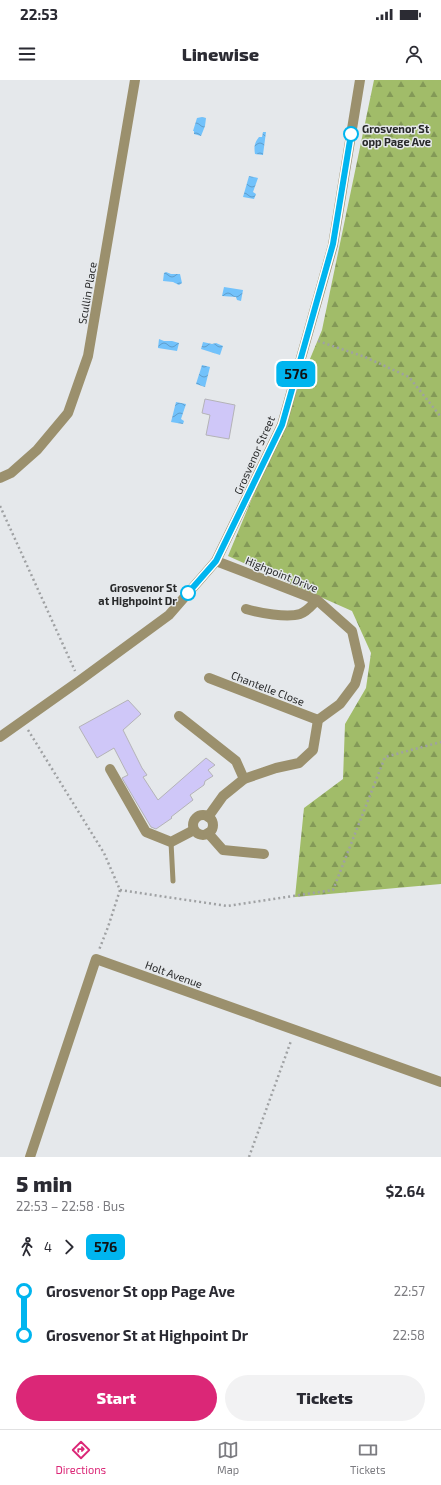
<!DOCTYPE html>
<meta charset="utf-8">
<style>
body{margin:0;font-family:"Exo 2",sans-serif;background:#f2f2f3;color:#2b2b33;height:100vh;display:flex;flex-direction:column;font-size:15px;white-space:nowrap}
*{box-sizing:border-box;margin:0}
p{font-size:13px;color:#7c7c81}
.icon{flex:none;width:22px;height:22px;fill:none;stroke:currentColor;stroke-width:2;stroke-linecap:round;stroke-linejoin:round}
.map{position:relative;height:1077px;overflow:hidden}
.drawer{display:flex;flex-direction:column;background:#fff;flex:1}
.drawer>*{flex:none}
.badge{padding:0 8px;border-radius:6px;font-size:14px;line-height:26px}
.map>.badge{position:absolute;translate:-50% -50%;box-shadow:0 0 0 2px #fff}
.legs{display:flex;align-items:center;gap:6px;height:44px;padding:0 16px;font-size:13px}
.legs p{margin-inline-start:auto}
.head{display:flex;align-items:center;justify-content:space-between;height:68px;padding:0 16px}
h1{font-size:22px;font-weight:800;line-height:30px}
.action{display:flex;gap:8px;margin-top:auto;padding:8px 16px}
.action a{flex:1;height:46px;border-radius:24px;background:#db2777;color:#fff;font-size:16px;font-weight:800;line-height:46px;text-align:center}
.action a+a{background:#f2f2f3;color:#2b2b33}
ul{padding:0 16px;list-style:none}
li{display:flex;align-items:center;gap:14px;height:44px;font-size:15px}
li i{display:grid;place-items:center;width:6px;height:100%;margin:0 5px;background:currentColor}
li i::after{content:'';width:10px;height:10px;margin:-5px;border:3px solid;border-radius:50%;background:#fff}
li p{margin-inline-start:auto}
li:first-child i{background:linear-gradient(#0000 50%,currentColor 0)}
li:last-child i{background:linear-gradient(currentColor 50%,#0000 0)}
.status{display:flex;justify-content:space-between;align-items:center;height:28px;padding:0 20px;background:#fff;direction:ltr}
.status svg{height:11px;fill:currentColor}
header{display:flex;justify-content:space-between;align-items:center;height:52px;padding:0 16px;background:#fff;font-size:18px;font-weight:800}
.tabs{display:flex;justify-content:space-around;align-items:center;height:56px;border-top:1px solid #e1e1e2;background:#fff;font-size:11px;color:#7c7c81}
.tabs a{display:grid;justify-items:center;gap:2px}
.tabs .active{color:#db2777}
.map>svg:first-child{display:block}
</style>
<div class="status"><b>22:53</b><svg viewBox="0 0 49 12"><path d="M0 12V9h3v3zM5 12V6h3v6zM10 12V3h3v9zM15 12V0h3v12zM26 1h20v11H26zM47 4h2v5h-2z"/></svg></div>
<header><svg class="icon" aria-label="menu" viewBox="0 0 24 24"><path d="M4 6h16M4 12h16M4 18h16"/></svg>Linewise<svg class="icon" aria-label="person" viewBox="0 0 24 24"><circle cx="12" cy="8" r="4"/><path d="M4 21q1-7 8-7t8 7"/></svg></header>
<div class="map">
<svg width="441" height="1077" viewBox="0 0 441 1077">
<defs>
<pattern id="forest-firs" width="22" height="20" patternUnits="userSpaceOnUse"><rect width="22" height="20" fill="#a1bc69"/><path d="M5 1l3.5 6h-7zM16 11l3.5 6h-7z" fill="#839957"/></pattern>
<pattern id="water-waves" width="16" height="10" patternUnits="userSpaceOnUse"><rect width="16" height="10" fill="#72c2fb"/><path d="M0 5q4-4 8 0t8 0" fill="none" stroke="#5e9ecb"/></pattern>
</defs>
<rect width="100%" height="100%" fill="#e5e8eb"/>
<polygon fill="url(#forest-firs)" points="374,0 441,0 441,804 295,817 304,728 343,699 345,644 366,608 371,573 352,531 228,476 322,250"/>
<g fill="url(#water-waves)">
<polygon points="202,37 206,38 205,46 201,56 194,54 194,51 193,51 197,38"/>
<path d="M263 52H266C265 59 264 67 263 75L255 74C254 68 254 63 259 57H262Z"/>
<polygon points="249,96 258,98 253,112 256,114 254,119 243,117"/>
<polygon points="166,192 171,194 180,194 182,203 179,205 173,202 163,201 164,193"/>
<polygon points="224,207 243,210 241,221 237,220 236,217 222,216"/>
<polygon points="159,259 164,261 172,261 179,263 177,271 158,268"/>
<polygon points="203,262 212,264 216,263 223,266 220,275 201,269"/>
<polygon points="202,285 210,287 205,307 196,304"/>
<polygon points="176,322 186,324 181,339 184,341 183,344 171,342"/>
</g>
<g fill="#cfc7f8" stroke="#b4b3b7">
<polygon points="205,319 235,325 229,359 206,355 210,335 202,333"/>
<polygon points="128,620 141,634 123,650 142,688 147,695 143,697 158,720 206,678 215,685 208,690 213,696 205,701 204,705 190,715 193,720 171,737 172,738 156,749 151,747 122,698 128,695 114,668 97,678 79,647"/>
</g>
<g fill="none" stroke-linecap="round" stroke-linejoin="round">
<g stroke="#9fa1a3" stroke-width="2.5" stroke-dasharray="2 3" stroke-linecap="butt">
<polyline points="318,261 365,277 409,297 441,337"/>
<polyline points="0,426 75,591"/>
<polyline points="28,650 104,773 120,810 108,847 99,870"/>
<polyline points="120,810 227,826 333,810 385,677 441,662"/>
<polyline points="249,1077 291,961"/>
</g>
<polyline stroke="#9b906d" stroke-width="5" points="171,762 173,801"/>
<g stroke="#9b906d" stroke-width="10">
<polyline points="0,398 11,393 37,370 68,333 88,276 135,0"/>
<path d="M246 529C259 533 287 538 300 534 307 532 312 525 317 520"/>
<polyline points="209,598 318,640"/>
<polyline points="179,636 236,681 244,699"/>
<polyline points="0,657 79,601 169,535 216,481 282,345 333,165 360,0"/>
<polyline points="110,689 146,752 171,762 194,750"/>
<circle cx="203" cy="745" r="10"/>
<polyline points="208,737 223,716 244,699 276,688 299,683 313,670 318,640 340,624 355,604 360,586 352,551 317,520 216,481"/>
<polyline points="208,753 223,770 264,774"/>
<polyline points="30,1077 96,879 441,1002"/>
</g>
</g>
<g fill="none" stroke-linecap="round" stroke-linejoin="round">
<defs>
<polyline id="line-1" points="188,513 216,481 282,345 333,164 351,54"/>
</defs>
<use href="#line-1" stroke="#fff" stroke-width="9"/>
<use href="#line-1" stroke="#00b5ef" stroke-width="6"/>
</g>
<g fill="#fff" stroke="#00b5ef" stroke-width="2">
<circle cx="351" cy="54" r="7"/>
<circle cx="188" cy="513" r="7"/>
</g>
<g text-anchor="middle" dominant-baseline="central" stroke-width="3" stroke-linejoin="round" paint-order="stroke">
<g font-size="11" font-weight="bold" fill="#28292a" stroke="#e5e8eb" text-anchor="start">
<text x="362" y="48">Grosvenor St<tspan x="362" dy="13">opp Page Ave</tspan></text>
<text x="177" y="507" text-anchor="end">Grosvenor St<tspan x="177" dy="13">at Highpoint Dr</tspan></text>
</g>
<g font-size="11" fill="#28292a" stroke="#e5e8eb">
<text transform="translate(87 213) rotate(-80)">Scullin Place</text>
<text transform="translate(254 375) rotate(-66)">Grosvenor Street</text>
<text transform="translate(282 494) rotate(22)">Highpoint Drive</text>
<text transform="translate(268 608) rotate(21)">Chantelle Close</text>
<text transform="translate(174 894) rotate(20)">Holt Avenue</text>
</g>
</g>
</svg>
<b class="badge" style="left:296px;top:294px;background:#00b5ef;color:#111">576</b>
</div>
<section class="drawer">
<div class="head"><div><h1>5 min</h1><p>22:53 – 22:58 · Bus</p></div><b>$2.64</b></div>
<div class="legs"><svg class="icon" aria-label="walk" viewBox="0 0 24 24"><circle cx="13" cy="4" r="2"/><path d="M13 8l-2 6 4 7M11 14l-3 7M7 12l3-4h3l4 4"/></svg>4<svg class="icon" aria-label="forward" viewBox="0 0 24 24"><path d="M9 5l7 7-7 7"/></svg><b class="badge" style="background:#00b5ef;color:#111">576</b></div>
<ul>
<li><i style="color:#00b5ef"></i><b>Grosvenor St opp Page Ave</b><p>22:57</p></li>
<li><i style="color:#00b5ef"></i><b>Grosvenor St at Highpoint Dr</b><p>22:58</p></li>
</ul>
<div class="action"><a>Start</a><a>Tickets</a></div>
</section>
<nav class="tabs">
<a class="active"><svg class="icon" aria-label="directions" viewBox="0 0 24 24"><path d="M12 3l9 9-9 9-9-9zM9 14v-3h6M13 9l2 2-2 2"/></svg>Directions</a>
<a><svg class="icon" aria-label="map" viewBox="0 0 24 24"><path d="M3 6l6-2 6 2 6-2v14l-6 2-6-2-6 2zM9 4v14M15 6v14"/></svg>Map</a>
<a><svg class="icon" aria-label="tickets" viewBox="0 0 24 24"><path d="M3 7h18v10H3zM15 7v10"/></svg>Tickets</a>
</nav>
